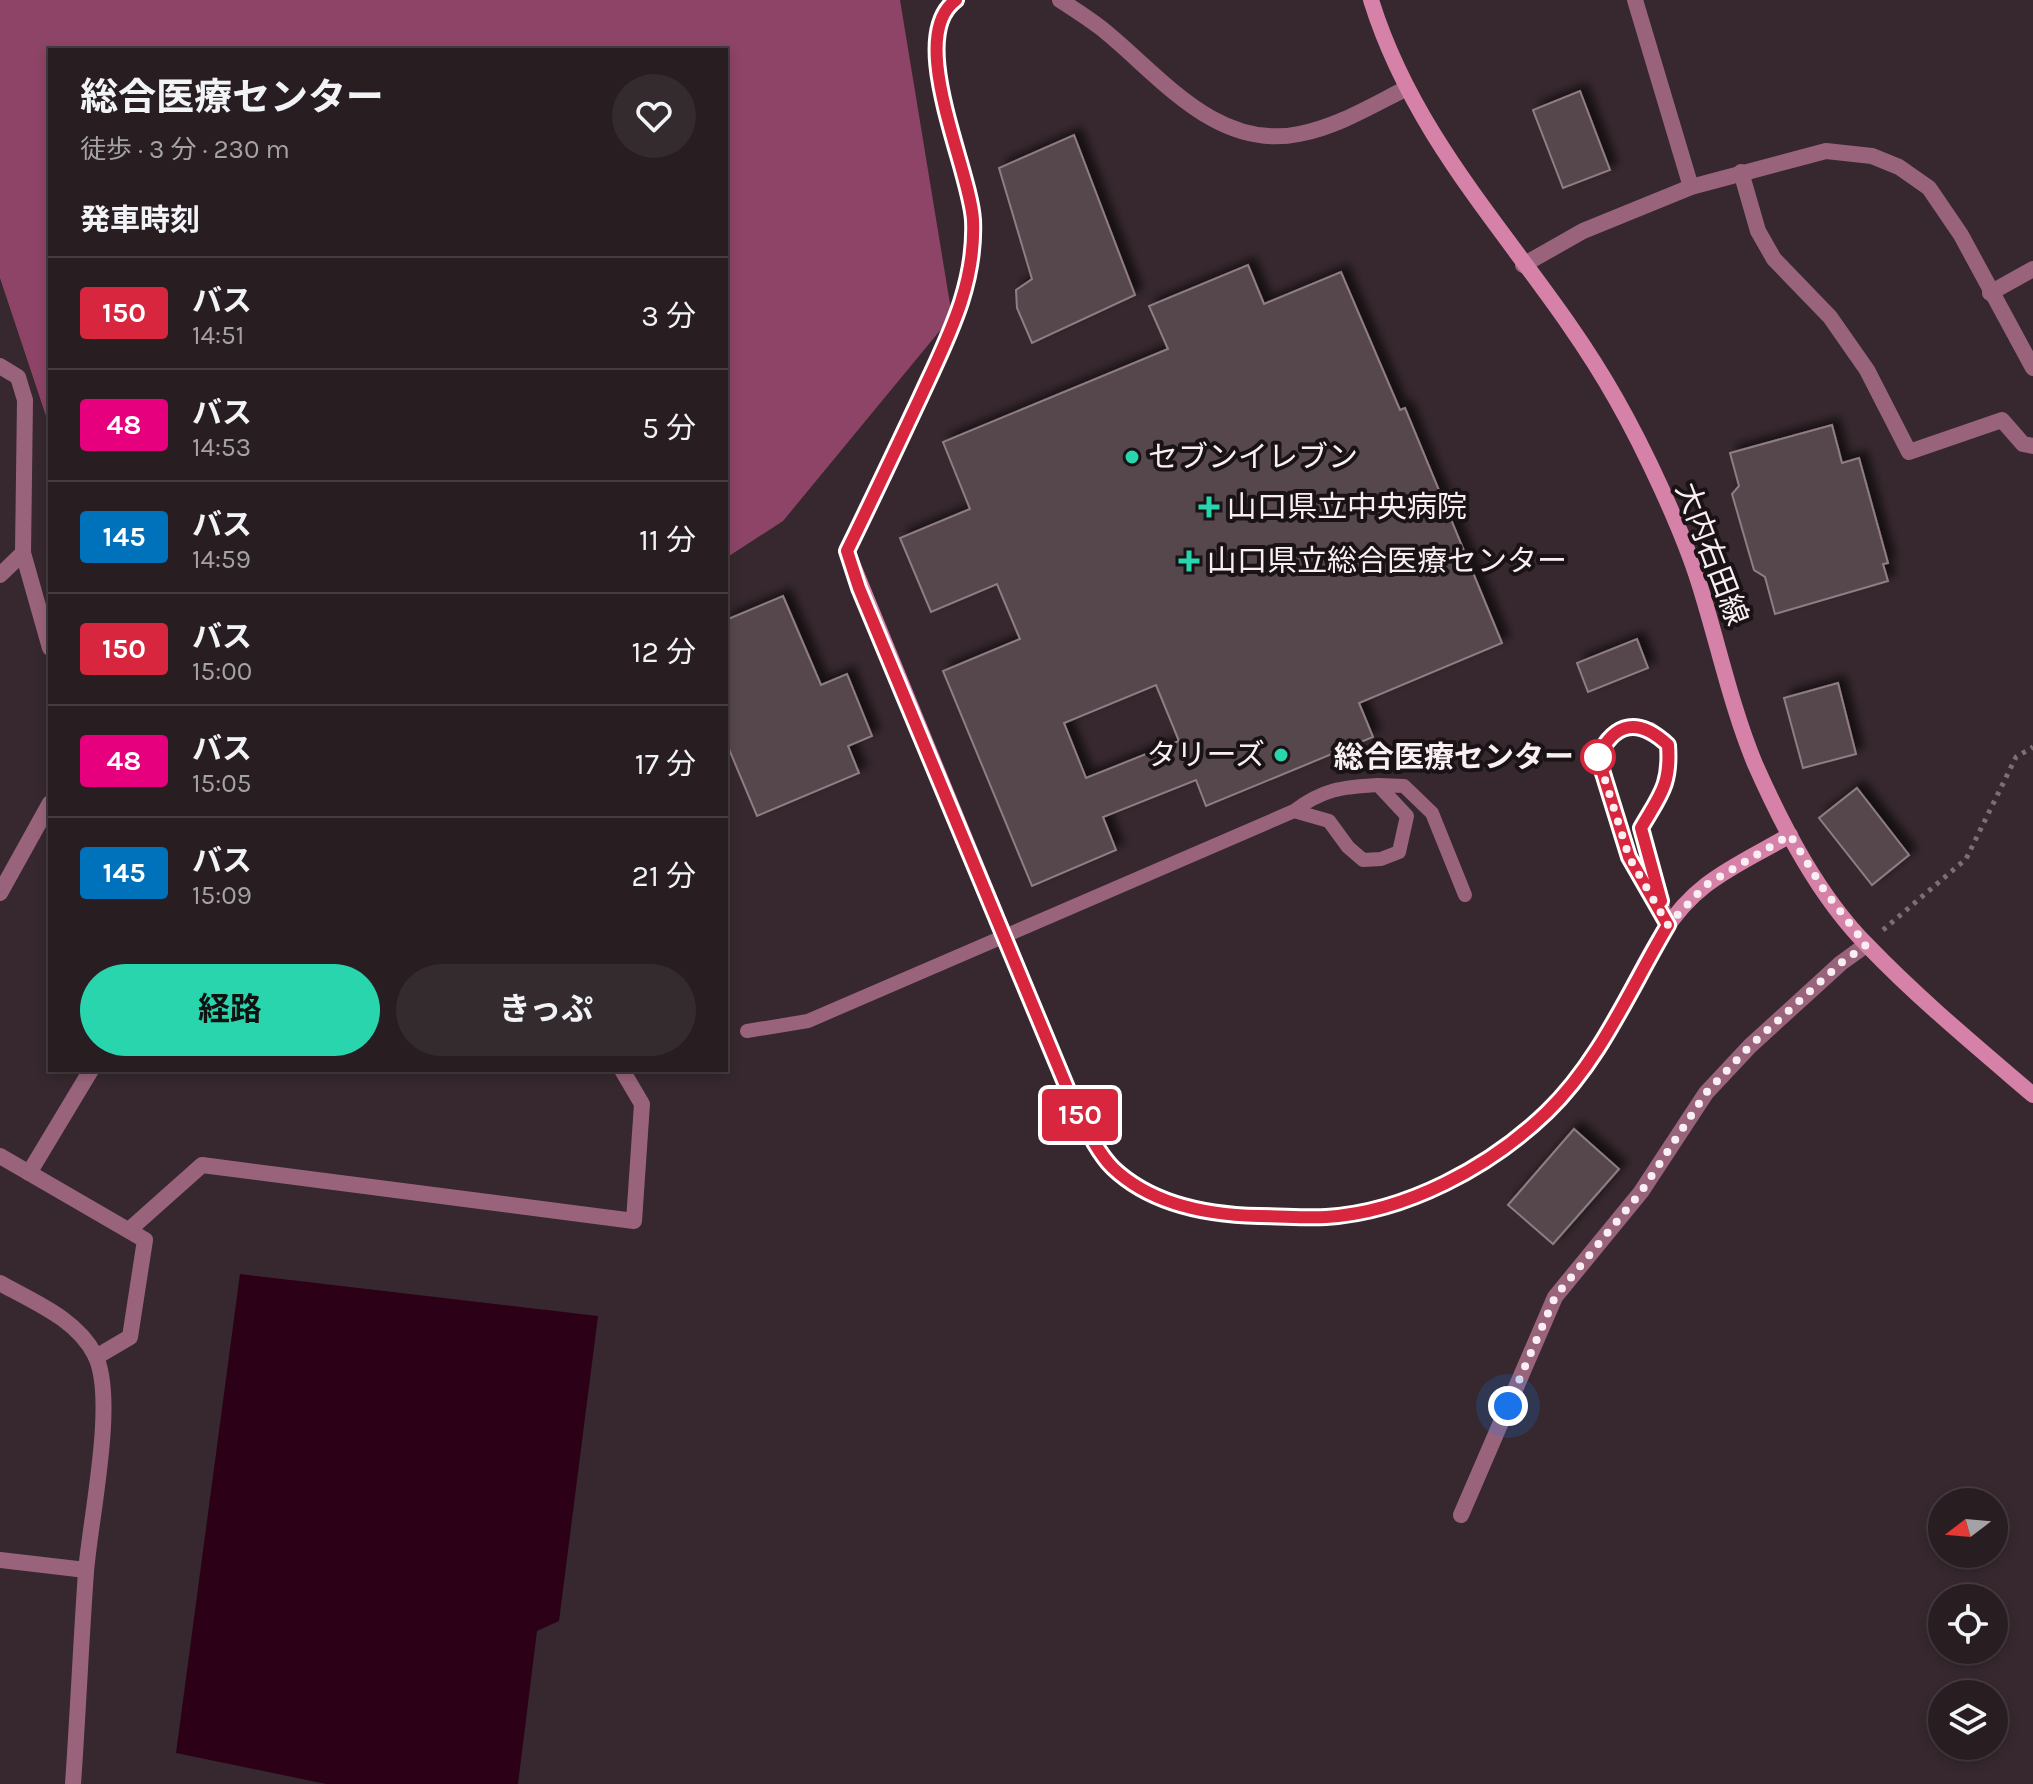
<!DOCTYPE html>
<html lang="ja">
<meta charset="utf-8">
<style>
body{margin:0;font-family:Karla,"Noto Sans JP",sans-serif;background:#342b2f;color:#f1f3f6;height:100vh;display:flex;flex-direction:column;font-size:30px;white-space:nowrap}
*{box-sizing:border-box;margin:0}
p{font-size:26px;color:#a5a2a5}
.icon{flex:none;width:44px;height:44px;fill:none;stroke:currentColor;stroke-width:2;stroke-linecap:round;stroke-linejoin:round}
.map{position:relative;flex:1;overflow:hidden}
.side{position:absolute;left:48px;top:48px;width:680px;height:1024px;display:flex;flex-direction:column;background:#281e22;border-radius:0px;box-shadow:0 4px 12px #0003,0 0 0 2px #443c40}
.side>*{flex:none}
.badge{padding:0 16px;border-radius:6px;font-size:28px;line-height:52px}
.needle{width:52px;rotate:254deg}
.fabs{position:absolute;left:1928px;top:1488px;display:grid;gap:16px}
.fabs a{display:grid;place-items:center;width:80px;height:80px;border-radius:50%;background:#281e22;box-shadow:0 4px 12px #0003,0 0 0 2px #443c40;font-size:40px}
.you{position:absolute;width:40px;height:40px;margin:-20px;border:6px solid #fff;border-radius:50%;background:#1a73e8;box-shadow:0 0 0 12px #1a73e833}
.map>.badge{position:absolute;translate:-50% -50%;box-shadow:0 0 0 4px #fff}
h2{padding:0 32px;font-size:30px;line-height:72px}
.round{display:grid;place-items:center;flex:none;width:84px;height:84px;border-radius:42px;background:#342b2f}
.head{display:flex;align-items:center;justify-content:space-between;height:136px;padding:0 32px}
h1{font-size:38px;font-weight:700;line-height:60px}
.primary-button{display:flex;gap:16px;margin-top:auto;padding:16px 32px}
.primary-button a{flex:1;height:92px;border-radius:48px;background:#29d5ad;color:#111;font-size:32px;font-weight:700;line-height:92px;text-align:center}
.primary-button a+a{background:#342b2f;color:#f1f3f6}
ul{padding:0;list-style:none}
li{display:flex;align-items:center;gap:24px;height:112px;padding:0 32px;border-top:2px solid #443c40}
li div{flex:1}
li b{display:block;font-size:30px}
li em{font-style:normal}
li .badge{min-width:88px;font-weight:700;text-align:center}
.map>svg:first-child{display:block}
</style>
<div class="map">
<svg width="2033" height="1784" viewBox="0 0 2033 1784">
<defs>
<filter id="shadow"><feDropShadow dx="7" dy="-7" stdDeviation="4" flood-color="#0009"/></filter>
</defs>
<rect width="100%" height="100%" fill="#36282e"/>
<polygon fill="#8d4467" points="0,0 900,0 952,316 783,521 726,558 726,50 50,50 50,428 0,278"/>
<polygon fill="#2c0017" points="240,1274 598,1316 559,1621 537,1631 518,1784 326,1784 176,1753"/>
<g fill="#56464d" stroke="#8f7d84" stroke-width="2" fill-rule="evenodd" filter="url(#shadow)">
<polygon points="1580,91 1610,170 1563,188 1533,110"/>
<polygon points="1074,135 1135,295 1032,343 1017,308 1016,290 1032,279 999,168"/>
<path d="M1248 265 1264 304 1341 272 1400 410 1405 408 1502 643 1359 703 1373 737 1206 806 1196 780 1103 817 1116 850 1032 886 943 671 1020 639 997 584 931 612 900 538 970 509 943 442 1168 349 1149 306ZM1156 685 1179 741 1086 778 1064 723Z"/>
<polygon points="1832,425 1842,463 1859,458 1888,563 1883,564 1888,581 1775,614 1765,577 1754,570 1732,494 1739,486 1730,453"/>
<polygon points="783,596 821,685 847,674 872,736 848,746 859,773 757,816 726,742 726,620"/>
<polygon points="1637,639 1648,668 1588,692 1577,663"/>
<polygon points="1838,683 1856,754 1803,768 1784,698"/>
<polygon points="1857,788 1909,855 1872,885 1819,818"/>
<polygon points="1574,1129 1619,1169 1553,1244 1508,1205"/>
</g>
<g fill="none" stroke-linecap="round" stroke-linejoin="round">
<polyline stroke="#7c6f74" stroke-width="5" stroke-dasharray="4 6" stroke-linecap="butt" points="1883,930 1966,859 2016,757 2033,747"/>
<g stroke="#99647b" stroke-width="14">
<path d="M1627 727 1651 729 1668 745C1671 785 1660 795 1641 828L1668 925 1629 857 1598 757 1606 739Z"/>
<polyline points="1378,785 1404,786 1432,813 1465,895"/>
<path d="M747 1031 808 1021 1294 811C1323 789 1342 787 1378 785L1407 816 1399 852 1381 859 1363 860 1348 847 1329 821 1294 811"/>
</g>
<g stroke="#99647b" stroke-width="16">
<path d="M1060 0C1074 9 1088 18 1101 28 1159 74 1215 151 1299 134 1337 127 1373 105 1407 88"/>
<polyline points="1635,0 1691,187"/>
<polyline points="1741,172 1758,231 1774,259 1830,317 1867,370 1909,452 2002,420 2023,444 2033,446"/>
<polyline points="1523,265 1583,231 1691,187 1826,151 1872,156 1899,167 1929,188 1961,235 2033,368"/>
<polyline points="1990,293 2033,269"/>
<polyline points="0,366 18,377 25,400 23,553 50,648"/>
<path d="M847 551C871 502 895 453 918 403 946 343 976 288 973 220 970 167 905 38 956 0"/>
<polyline points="0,575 23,553"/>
<polyline points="0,893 50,803"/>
<polyline points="0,1156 145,1240 130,1337 96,1357"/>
<polyline points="29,1173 91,1070"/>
<polyline points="129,1230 202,1165 634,1221 642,1104 622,1070"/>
<path d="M0 1283C34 1302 77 1319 95 1355 117 1399 90 1519 86 1572 81 1642 78 1713 73 1784"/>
<polyline points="1461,1515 1555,1297 1641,1192 1706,1093 1750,1046 1841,963 1866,945"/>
<polyline points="0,1560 86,1570"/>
</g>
<g stroke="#d682a8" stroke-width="16">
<path d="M1371 0C1420 158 1538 260 1616 399 1644 448 1682 529 1699 583 1718 643 1731 706 1755 764 1783 827 1819 897 1868 946 1919 999 1977 1047 2033 1095"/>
<path d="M847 551 1070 1095C1083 1119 1094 1149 1114 1168 1151 1203 1204 1214 1254 1216 1278 1216 1303 1219 1327 1217 1431 1209 1537 1141 1594 1056 1632 1000 1651 927 1706 885 1732 865 1763 851 1790 835"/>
</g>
</g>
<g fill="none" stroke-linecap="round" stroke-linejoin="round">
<defs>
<path id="line" d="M956 0C905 37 970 168 973 220 976 286 947 339 920 398 896 449 872 500 847 551L859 588 1070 1095C1083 1119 1094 1149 1113 1168 1152 1205 1208 1215 1259 1216 1281 1216 1304 1218 1326 1217 1406 1212 1490 1167 1547 1112 1600 1061 1630 989 1668 925L1629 857 1598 757C1615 721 1639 718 1668 745 1671 785 1660 795 1641 828L1661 901"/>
</defs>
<use href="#line" stroke="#fff" stroke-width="18"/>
<use href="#line" stroke="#d7263d" stroke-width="12"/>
<polyline stroke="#f9eff3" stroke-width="8" stroke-dasharray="0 14.4" points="1508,1406 1555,1297 1641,1192 1706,1093 1750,1046 1841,963 1866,945 1824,890 1790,835 1706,885 1668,925 1629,857 1598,757"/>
</g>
<g fill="#29d5ad" stroke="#191315" stroke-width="3">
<circle cx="1132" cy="457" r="8"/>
<path d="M1205 495h8v8h8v8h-8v8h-8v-8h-8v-8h8z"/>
<path d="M1185 549h8v8h8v8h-8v8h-8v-8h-8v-8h8z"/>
<circle cx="1281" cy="755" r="8"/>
</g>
<circle fill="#fff" stroke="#d7263d" stroke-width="4" cx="1598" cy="757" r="16"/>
<g text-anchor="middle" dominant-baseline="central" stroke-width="8" stroke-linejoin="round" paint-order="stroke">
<g font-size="30" fill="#f9eff3" stroke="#191315" text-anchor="start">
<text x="1148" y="457">セブンイレブン</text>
<text x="1227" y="507">山口県立中央病院</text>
<text x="1207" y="561">山口県立総合医療センター</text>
<text x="1265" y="755" text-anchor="end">タリーズ</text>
</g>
<g font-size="30" fill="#f9eff3" stroke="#191315">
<text transform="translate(1712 554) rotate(69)">大内右田線</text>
</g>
<g font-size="30" font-weight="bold" fill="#f9eff3" stroke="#191315" text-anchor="end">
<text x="1574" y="757">総合医療センター</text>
</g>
</g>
</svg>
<div class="fabs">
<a><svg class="needle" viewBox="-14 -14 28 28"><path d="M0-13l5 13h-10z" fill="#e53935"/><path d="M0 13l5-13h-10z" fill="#a5a2a5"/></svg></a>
<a><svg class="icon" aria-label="locate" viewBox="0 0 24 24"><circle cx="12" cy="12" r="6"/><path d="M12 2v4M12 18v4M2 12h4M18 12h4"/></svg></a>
<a><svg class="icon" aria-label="layers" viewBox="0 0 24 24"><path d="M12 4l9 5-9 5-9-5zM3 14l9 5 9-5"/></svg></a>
</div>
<div class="you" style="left:1508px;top:1406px"></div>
<b class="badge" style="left:1080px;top:1115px;background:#d7263d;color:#fff">150</b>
<section class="side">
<div class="head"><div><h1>総合医療センター</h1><p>徒歩 · 3 分 · 230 m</p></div><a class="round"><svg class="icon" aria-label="heart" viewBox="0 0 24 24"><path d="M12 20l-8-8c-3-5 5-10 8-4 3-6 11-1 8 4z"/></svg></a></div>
<h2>発車時刻</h2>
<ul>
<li><span class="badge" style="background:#d7263d;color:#fff">150</span><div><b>バス</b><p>14:51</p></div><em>3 分</em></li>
<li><span class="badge" style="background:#e6007e;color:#fff">48</span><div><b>バス</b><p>14:53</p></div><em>5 分</em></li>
<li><span class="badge" style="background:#0072bc;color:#fff">145</span><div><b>バス</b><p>14:59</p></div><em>11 分</em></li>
<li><span class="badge" style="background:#d7263d;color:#fff">150</span><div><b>バス</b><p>15:00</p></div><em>12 分</em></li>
<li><span class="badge" style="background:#e6007e;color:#fff">48</span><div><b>バス</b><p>15:05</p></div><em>17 分</em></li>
<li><span class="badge" style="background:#0072bc;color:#fff">145</span><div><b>バス</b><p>15:09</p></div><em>21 分</em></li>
</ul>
<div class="primary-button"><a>経路</a><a>きっぷ</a></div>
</section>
</div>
